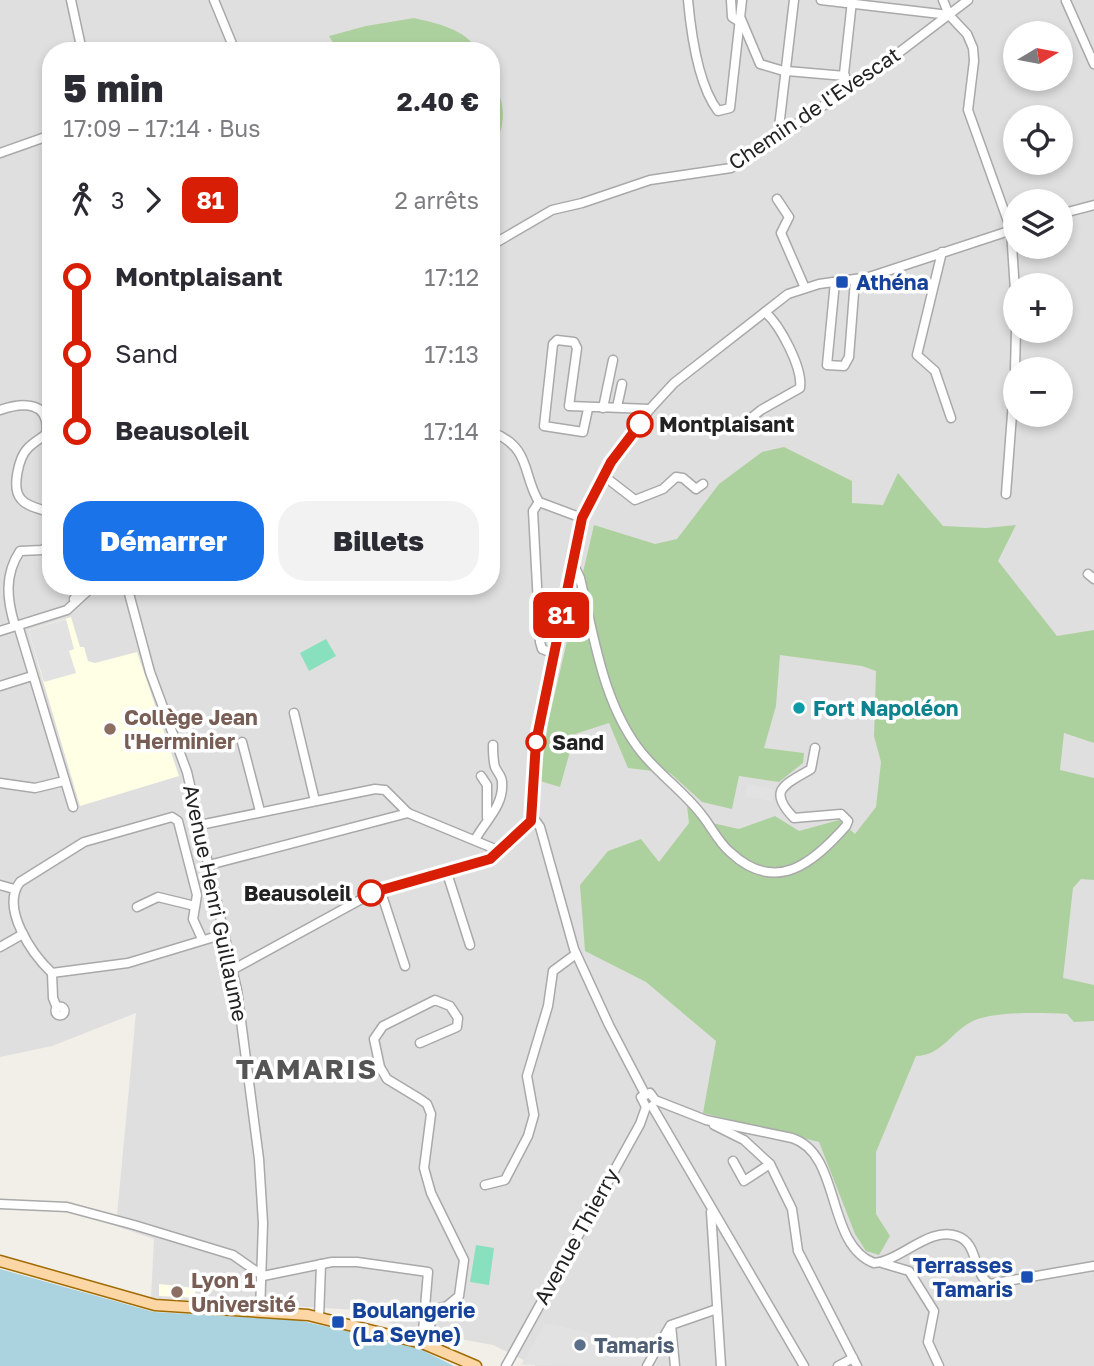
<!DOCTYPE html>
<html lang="fr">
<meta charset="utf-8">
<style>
body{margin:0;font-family:"Golos Text",sans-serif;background:#f2f2f3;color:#2b2b33;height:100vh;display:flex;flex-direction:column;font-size:26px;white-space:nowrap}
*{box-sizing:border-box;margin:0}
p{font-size:23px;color:#7c7c81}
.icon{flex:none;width:38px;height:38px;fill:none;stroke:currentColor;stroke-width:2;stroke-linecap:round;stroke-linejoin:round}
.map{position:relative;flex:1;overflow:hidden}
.sheet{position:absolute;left:42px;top:42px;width:458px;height:553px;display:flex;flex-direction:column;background:#fff;border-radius:28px;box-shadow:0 4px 10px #0003}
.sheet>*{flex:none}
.badge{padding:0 14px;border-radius:10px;font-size:24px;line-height:46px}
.needle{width:46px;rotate:80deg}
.fabs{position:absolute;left:1003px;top:21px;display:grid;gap:14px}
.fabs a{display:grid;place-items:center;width:70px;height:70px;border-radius:50%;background:#fff;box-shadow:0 4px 10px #0003;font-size:35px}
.map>.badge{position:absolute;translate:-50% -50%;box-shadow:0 0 0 4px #fff}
.legs{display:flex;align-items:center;gap:10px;height:77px;padding:0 21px;font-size:23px}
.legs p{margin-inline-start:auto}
.head{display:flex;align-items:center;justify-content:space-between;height:119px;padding:0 21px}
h1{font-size:38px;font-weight:800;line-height:52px}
.primary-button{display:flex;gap:14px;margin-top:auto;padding:14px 21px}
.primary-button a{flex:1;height:80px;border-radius:28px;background:#1a73e8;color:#fff;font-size:28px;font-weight:800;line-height:80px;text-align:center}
.primary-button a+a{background:#f2f2f3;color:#2b2b33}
ul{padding:0 21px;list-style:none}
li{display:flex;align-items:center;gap:24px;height:77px;font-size:26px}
li i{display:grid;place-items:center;width:10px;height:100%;margin:0 9px;background:currentColor}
li i::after{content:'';width:18px;height:18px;margin:-9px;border:5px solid;border-radius:50%;background:#fff}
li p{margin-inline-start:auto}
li:first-child i{background:linear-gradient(#0000 50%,currentColor 0)}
li:last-child i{background:linear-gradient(currentColor 50%,#0000 0)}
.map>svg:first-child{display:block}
</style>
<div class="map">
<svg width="1094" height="1366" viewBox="0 0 1094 1366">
<rect width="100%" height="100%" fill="#f2efe9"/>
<path fill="#e0dfdf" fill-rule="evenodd" d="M0 0H1094V1366H536L493 1345 405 1329 358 1310 151 1298 154 1239 116 1226 136 1013 52 1046 0 1057ZM1015 33H1060V79H1015ZM51 51H492V586H51ZM1015 117H1060V163H1015ZM1015 201H1060V247H1015ZM1015 285H1060V331H1015ZM1015 369H1060V415H1015Z"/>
<g fill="#ffffe5">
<polygon points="71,617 80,647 84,647 88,661 95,663 137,652 179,776 80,806 28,630"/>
<polygon points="159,1284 195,1288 195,1298 159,1296"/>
</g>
<g fill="#add19e">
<path d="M414 18C436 23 466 29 478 51H338L329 36 366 26Z"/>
<path d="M492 78C507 107 506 123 492 153Z"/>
<path d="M784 447 852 481V503L883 505 898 473 943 526 986 528 1016 525 998 561 1057 636 1094 630V743L1064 733 1060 770 1094 778V880L1081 879 1073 888 1063 978 1094 985V1021L1074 1022 1067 1014C1041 1013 1000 1011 975 1020 953 1029 942 1056 916 1056L876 1152V1214L890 1236 879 1255 866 1251 855 1234 819 1142 703 1113 716 1041 646 982 585 951 580 885 608 851 641 839 659 862 689 823 687 806 703 821 739 829 775 816 799 831 839 820 855 834 876 807 881 762 874 736 876 671 862 666 780 655 776 706 764 748 804 753 803 763 779 782 739 776 732 809 702 802 670 773 628 768 609 723 575 734 560 787 540 781 548 723 594 525 655 544 677 539 719 484 762 452Z"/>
</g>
<g fill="#88e0be">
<polygon points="326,639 336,656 309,671 300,653"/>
<polygon points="476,1245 494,1248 489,1285 470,1282"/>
</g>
<g fill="#e2e2e2">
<polygon points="66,619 74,649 69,651 76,673 44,682 28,630"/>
<polygon points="747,784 774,789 772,801 745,796"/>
<polygon points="545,1323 595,1334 660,1356 655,1366 521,1365"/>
</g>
<polygon fill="#aad3df" points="0,1269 154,1312 297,1320 414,1346 454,1366 0,1366"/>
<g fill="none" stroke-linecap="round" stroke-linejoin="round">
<defs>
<g id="minor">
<polyline points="71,0 82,51"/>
<polyline points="214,0 235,51"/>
<path d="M688 0C691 33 698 85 718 111L730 108 742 0"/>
<polyline points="731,0 732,17 740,22"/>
<polyline points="821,0 949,15"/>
<polyline points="943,0 949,15 967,34 973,48 974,61 968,110 1011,230 1015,291"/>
<polyline points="1066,1 1094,64"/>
<polyline points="741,19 760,64 787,72"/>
<polyline points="787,71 845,76"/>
<polyline points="842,92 852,1"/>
<polyline points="778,136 794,0"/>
<polyline points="0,153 51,135"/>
<polyline points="777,199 789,217 781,233 805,288"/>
<polyline points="1060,214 1094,205"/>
<polyline points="492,245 552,210 582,203 650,180 731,168 876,70 968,0"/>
<polyline points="942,252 917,355 935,371 951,418"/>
<polyline points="835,282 827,365 844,366 849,357 855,280"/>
<polyline points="1015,369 1016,331"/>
<polyline points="617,407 622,384"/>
<polyline points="603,408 613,360"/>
<polyline points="588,409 583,432 544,426 553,344 557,340 574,342 577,348 569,406 650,409"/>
<path d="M0 410C23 402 51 401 46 434 40 439 33 443 28 448 19 457 11 488 21 499 27 507 42 509 51 513"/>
<path d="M736 430 761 410 800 388C803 368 780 325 765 312"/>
<path d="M492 432C532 448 522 475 539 502L582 518"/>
<polyline points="604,476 635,500 663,489 676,477 683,478 696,489 703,484"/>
<polyline points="1006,494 1015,374"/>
<polyline points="539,502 533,511 540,642 542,649 552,653"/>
<path d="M573 563 580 578C594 636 603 705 642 753 660 775 684 792 701 814 711 826 718 842 730 852 776 895 813 863 846 826L848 821 841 814 794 818C767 790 784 785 811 769L815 748"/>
<polyline points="1088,574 1094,579"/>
<polyline points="127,586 150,672 187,772 237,990 259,1159 263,1223 260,1312"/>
<polyline points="74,599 84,586"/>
<polyline points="18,625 73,807"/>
<path d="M15 626C7 600 4 575 20 551L42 550 51 544"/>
<polyline points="0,631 67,610 93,586"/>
<polyline points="0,686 32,676"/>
<polyline points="294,713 315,801"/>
<polyline points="242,742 260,811"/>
<polyline points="481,776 487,785 487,817"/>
<polyline points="0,783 35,788 64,781"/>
<polyline points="533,817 536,742 582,518 611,462 650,409 674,383 788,294 819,284 869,277 1015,229"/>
<polyline points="533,817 540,827 574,949 609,1025 645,1094"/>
<polyline points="200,825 375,789 385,790 408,813"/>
<path d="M475 840C485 821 504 806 502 782 502 776 497 772 495 767 493 760 493 752 493 745"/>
<polyline points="209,865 408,813 500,851"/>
<polyline points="447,873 470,945"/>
<polyline points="0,885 14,889"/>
<polyline points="380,889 405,966"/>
<polyline points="137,907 158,897 195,906"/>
<path d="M202 939 193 919 197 895 178 821 172 817 84 842 20 882C0 908 32 954 52 973L128 963 224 934"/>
<polyline points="0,947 23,934"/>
<polyline points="232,970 380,889 447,873 490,859 533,817"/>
<polyline points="52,973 53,998 57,1008"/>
<circle cx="60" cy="1011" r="4.5"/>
<path d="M420 1043 457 1027 458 1018 450 1006 435 1000 383 1026 374 1039 380 1067 387 1079 420 1099 427 1104 431 1114 424 1168 431 1193 464 1260 459 1296 447 1306 433 1310C427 1322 433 1333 429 1346"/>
<polyline points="652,1106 804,1366"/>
<path d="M646 1107 641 1097 650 1093 655 1100 706 1120 792 1138C842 1154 825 1244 874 1263 901 1261 929 1226 957 1236 979 1243 972 1274 990 1284L1094 1266"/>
<polyline points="714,1125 744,1140 770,1164 792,1209 798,1251 857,1366"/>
<polyline points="733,1161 744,1181 770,1164"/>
<polyline points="485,1185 505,1180 528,1136 534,1115 527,1076 548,1006 553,971 576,954"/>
<polyline points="0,1204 67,1207 134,1225 233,1255 263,1276 332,1262 357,1262 428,1272 422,1343"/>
<polyline points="711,1212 721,1366"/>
<polyline points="882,1263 909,1271 934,1311 928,1342 939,1366"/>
<polyline points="319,1318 321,1264"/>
<polyline points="506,1366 640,1124 646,1107"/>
<polyline points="647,1366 670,1326"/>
<polyline points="675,1366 671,1325 717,1309"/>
<polyline points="838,1366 853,1358"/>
</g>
<polyline id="major" points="0,1261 155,1305 308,1315 422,1343 476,1366"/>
</defs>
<use href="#minor" stroke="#a9a9a9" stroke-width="11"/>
<use href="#major" stroke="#a06b00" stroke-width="13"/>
<use href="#minor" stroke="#fff" stroke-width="8"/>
<use href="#major" stroke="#fcd6a4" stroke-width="10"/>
</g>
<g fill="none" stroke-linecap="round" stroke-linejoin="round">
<defs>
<polyline id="line-1" points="371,893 490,859 531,821 536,742 582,518 611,462 640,424"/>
</defs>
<use href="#line-1" stroke="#fff" stroke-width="16"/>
<use href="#line-1" stroke="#d81e05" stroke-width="10"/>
</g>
<g fill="#1a4fb4" stroke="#fff" stroke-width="2.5">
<rect x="835" y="275" width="14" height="14" rx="3.5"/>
<rect x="1020" y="1270" width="14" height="14" rx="3.5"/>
<rect x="331" y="1315" width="14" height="14" rx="3.5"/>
</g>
<g fill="#fff" stroke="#d81e05" stroke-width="3.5">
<circle cx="640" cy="424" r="12"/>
<circle cx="536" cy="742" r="9"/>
<circle cx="371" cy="893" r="12"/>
</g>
<circle fill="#0f9aa8" stroke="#fff" stroke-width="2.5" cx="799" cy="708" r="7"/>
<g fill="#8d6e63" stroke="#fff" stroke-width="2.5">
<circle cx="110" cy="729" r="7"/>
<circle cx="177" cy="1292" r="7"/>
</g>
<circle fill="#5c6f8a" stroke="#fff" stroke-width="2.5" cx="580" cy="1345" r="7"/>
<g text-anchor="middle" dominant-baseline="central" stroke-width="7" stroke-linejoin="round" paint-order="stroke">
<g font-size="21" fill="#222" stroke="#fff">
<text transform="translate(814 108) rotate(-34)">Chemin de l'Evescat</text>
<text transform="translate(216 903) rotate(78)">Avenue Henri Guillaume</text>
<text transform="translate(576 1236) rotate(-61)">Avenue Thierry</text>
</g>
<g font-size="21" font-weight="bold" fill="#164399" stroke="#fff" text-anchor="start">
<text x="856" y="282">Athéna</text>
<text x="1013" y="1265" text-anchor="end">Terrasses<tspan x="1013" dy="24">Tamaris</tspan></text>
<text x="352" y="1310">Boulangerie<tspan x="352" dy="24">(La Seyne)</tspan></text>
</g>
<g font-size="21" font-weight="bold" fill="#222" stroke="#fff" text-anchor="start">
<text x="659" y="424">Montplaisant</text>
<text x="552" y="742">Sand</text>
<text x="352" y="893" text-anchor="end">Beausoleil</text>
</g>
<g font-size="21" font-weight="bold" fill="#0d838f" stroke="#fff" text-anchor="start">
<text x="813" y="708">Fort Napoléon</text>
</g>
<g font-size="21" font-weight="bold" fill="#785e54" stroke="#fff" text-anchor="start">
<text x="124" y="717">Collège Jean<tspan x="124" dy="24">l'Herminier</tspan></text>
<text x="191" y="1280">Lyon 1<tspan x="191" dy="24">Université</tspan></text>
</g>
<g font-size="21" font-weight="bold" fill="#4e5e75" stroke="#fff" text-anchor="start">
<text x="594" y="1345">Tamaris</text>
</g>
<g font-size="28" font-weight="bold" letter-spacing="2" fill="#555" stroke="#fff">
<text x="307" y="1068">TAMARIS</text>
</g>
</g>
</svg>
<div class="fabs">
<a><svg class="needle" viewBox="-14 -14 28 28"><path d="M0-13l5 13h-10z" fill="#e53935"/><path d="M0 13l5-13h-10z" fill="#7c7c81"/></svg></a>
<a><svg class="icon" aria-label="locate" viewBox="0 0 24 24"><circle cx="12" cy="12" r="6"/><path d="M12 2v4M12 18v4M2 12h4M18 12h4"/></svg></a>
<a><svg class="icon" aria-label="layers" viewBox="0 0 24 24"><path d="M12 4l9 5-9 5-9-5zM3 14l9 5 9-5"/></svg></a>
<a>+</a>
<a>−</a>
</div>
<b class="badge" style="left:561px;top:615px;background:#d81e05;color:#fff">81</b>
<section class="sheet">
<div class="head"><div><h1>5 min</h1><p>17:09 – 17:14 · Bus</p></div><b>2.40 €</b></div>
<div class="legs"><svg class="icon" aria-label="walk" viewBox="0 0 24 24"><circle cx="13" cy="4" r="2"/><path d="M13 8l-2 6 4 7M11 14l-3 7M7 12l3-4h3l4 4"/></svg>3<svg class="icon" aria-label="forward" viewBox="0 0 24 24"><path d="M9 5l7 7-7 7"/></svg><b class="badge" style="background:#d81e05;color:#fff">81</b><p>2 arrêts</p></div>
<ul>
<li><i style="color:#d81e05"></i><b>Montplaisant</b><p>17:12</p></li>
<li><i style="color:#d81e05"></i><span>Sand</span><p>17:13</p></li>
<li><i style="color:#d81e05"></i><b>Beausoleil</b><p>17:14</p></li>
</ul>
<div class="primary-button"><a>Démarrer</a><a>Billets</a></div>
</section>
</div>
